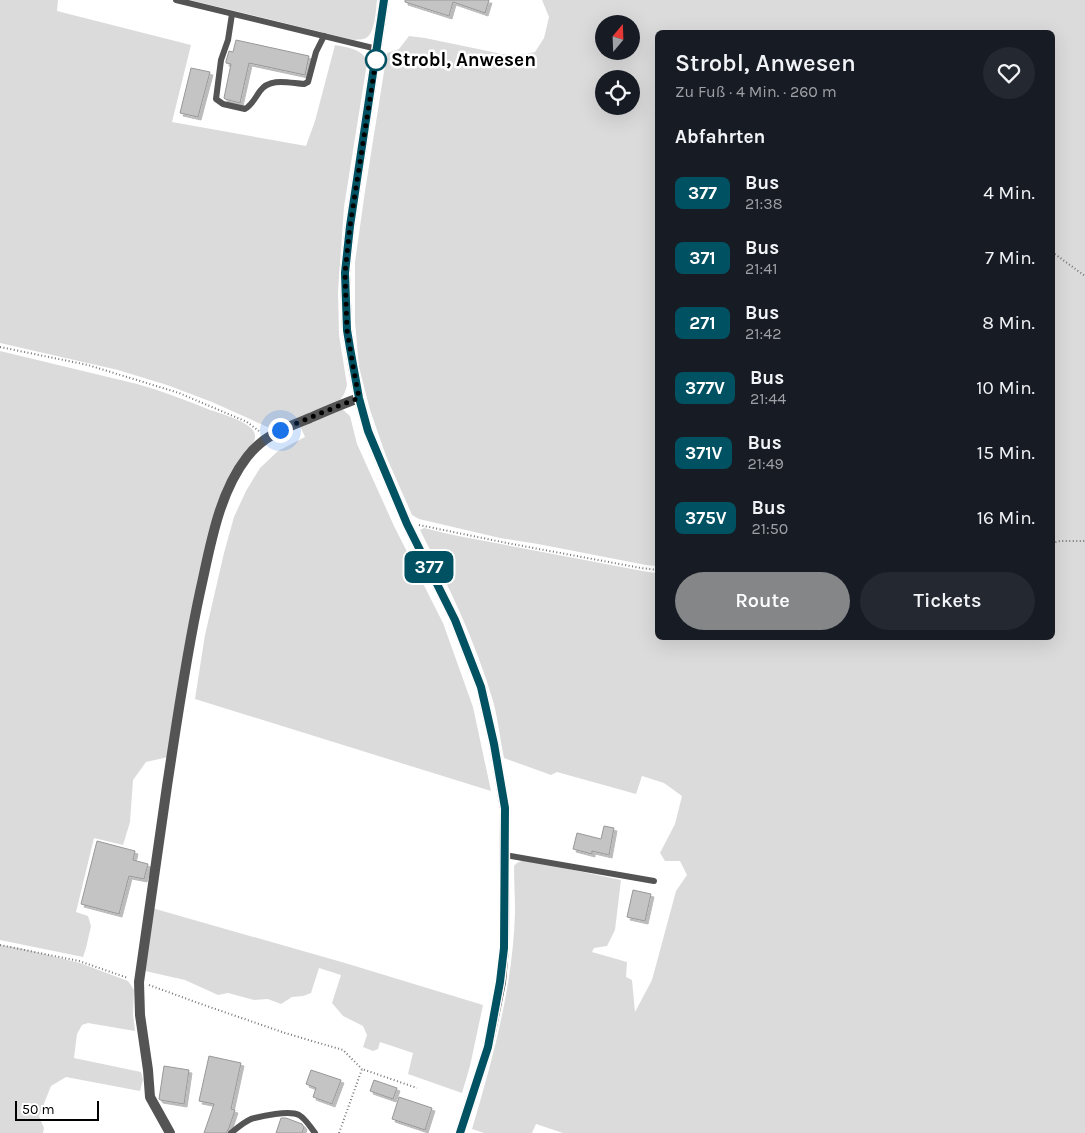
<!DOCTYPE html>
<html lang="de">
<meta charset="utf-8">
<style>
body{margin:0;font-family:Karla,sans-serif;background:#242831;color:#f1f3f6;height:100vh;display:flex;flex-direction:column;font-size:19px;white-space:nowrap}
*{box-sizing:border-box;margin:0}
p{font-size:16px;color:#9ea1a6}
.icon{flex:none;width:28px;height:28px;fill:none;stroke:currentColor;stroke-width:2;stroke-linecap:round;stroke-linejoin:round}
.map{position:relative;flex:1;overflow:hidden}
.panel{position:absolute;left:655px;top:30px;width:400px;height:610px;display:flex;flex-direction:column;background:#171b24;border-radius:8px;box-shadow:0 5px 20px #0002}
.panel>*{flex:none}
.badge{padding:0 10px;border-radius:8px;font-size:18px;line-height:32px}
.needle{width:32px;rotate:19deg}
.fabs{position:absolute;left:595px;top:15px;display:grid;gap:10px}
.fabs a{display:grid;place-items:center;width:45px;height:45px;border-radius:50%;background:#171b24;box-shadow:0 5px 20px #0002;font-size:25px}
.scale{position:absolute;left:15px;bottom:12px;width:84px;box-sizing:border-box;padding-left:5px;border:2px solid #000;border-top:0;font-size:14px;line-height:18px;white-space:nowrap;color:#000;-webkit-text-stroke:4px #fff;paint-order:stroke}
.you{position:absolute;width:25px;height:25px;margin:-12px;border:4px solid #fff;border-radius:50%;background:#1a73e8;box-shadow:0 0 0 8px #1a73e833}
.map>.badge{position:absolute;translate:-50% -50%;box-shadow:0 0 0 2px #fff}
h2{padding:0 20px;font-size:19px;line-height:45px}
.round{display:grid;place-items:center;flex:none;width:52px;height:52px;border-radius:26px;background:#242831}
.summary{display:flex;align-items:center;justify-content:space-between;height:85px;padding:0 20px}
h1{font-size:24px;font-weight:600;line-height:38px}
.button{display:flex;gap:10px;margin-top:auto;padding:10px 20px}
.button a{flex:1;height:58px;border-radius:30px;background:#858687;color:#fff;font-size:20px;font-weight:600;line-height:58px;text-align:center}
.button a+a{background:#242831;color:#f1f3f6}
ul{padding:0;list-style:none}
li{display:flex;align-items:center;gap:15px;height:65px;padding:0 20px}
li div{flex:1}
li b{display:block;font-size:19px}
li em{font-style:normal}
li .badge{min-width:55px;font-weight:700;text-align:center}
.map>svg:first-child{display:block}
</style>
<div class="map">
<svg width="1085" height="1133" viewBox="0 0 1085 1133">
<defs>
<filter id="shadow"><feDropShadow dx="3" dy="3" stdDeviation="0" flood-color="#0004"/></filter>
</defs>
<rect width="100%" height="100%" fill="#fff"/>
<g fill="#dbdbdb" fill-rule="evenodd">
<path d="M0 0H58L57 11 191 45 172 122 306 146 315 121 335 45C346 47 365 49 367 63L344 207 338 292 339 335 347 385C345 393 343 398 336 403L278 428 272 429 212 402 167 385 118 370 0 343Z"/>
<path d="M190 0H377C376 9 375 34 366 38 363 40 358 39 354 40Z"/>
<path d="M542 0H1085V1133H563L536 1124 532 1133H484L472 1129C493 1058 513 986 515 912 515 897 514 881 514 866 517 862 521 861 526 860L621 880 615 930 607 946 594 948 592 952 627 962 626 977 632 980 635 1012 652 980 676 891 687 875 680 861H665L660 853 675 824 682 796 664 783 642 776 636 794 557 772 551 775 504 758C500 739 498 719 493 701 476 642 448 585 420 530L424 528 453 535 648 572 657 573 658 638H1052V32H658L657 566 646 565 538 544 500 538 419 519 412 515 386 456 370 410 359 367 355 322V262L365 191 387 53 399 49 409 36 425 38 502 54 519 55 535 52 544 38 549 17ZM604 24H631V51H604ZM604 79H631V106H604Z"/>
<path d="M0 351 137 384C162 391 186 400 210 410 223 414 243 420 252 429 256 434 256 438 253 443L225 485 168 757 146 762 133 780 130 822 123 845 94 838 76 912 88 916 91 926 86 948 83 957 0 940Z"/>
<polygon points="342,409 350,416 357,444 394,526 443,623 473,707 491,791 195,699 205,635 224,553 234,517 246,491 260,468 278,451 305,437 300,426"/>
<polygon points="152,908 345,963 483,1005 470,1066 462,1093 408,1074 413,1053 380,1042 378,1049 373,1051 363,1047 367,1035 363,1026 343,1016 332,1003 341,975 319,968 311,993 303,996 292,997 281,1004 268,999 254,1000 228,993 218,995 185,980 145,971"/>
<polygon points="0,945 20,948 80,963 128,981 134,990 133,1014 135,1031 88,1023 82,1025 77,1034 74,1058 141,1072 143,1080 140,1091 66,1077 51,1086 39,1116 44,1128 43,1133 0,1133"/>
</g>
<g fill="#c4c4c4" stroke="#989898" filter="url(#shadow)">
<polygon points="405,0 489,0 485,13 453,2 449,16 405,2"/>
<polygon points="236,40 309,56 305,75 249,63 240,103 225,99 224,98 231,64 226,63 226,61 229,51 233,52"/>
<polygon points="191,68 210,72 198,117 180,113"/>
<polygon points="604,826 614,828 609,855 592,851 592,854 573,849 577,833 601,839"/>
<polygon points="97,841 135,851 133,860 148,864 144,879 129,876 119,914 81,904"/>
<polygon points="633,890 651,894 645,921 627,917"/>
<polygon points="209,1056 241,1063 231,1109 235,1110 229,1128 226,1133 204,1133 214,1104 199,1101"/>
<polygon points="164,1066 189,1070 184,1104 160,1100 159,1099"/>
<polygon points="311,1070 341,1080 332,1104 313,1097 316,1088 306,1084"/>
<polygon points="374,1080 397,1088 393,1099 370,1091"/>
<polygon points="399,1097 432,1108 425,1130 392,1119"/>
<polygon points="281,1118 286,1118 302,1124 304,1127 302,1133 276,1133"/>
</g>
<g fill="none" stroke-linecap="round" stroke-linejoin="round">
<g stroke="#767676" stroke-width="2" stroke-dasharray="1 2.5" stroke-linecap="butt">
<polyline points="1052,252 1085,276"/>
<polyline points="0,347 88,365 179,393 247,422 259,431"/>
<polyline points="419,525 512,544 641,568 658,570"/>
<polyline points="1052,543 1060,541 1085,541"/>
<polyline points="0,945 79,961 128,978"/>
<polyline points="149,985 201,1004 285,1033 343,1050 362,1069"/>
<polyline points="339,1133 362,1069 417,1088"/>
</g>
<g stroke="#545454" stroke-width="6">
<polyline points="176,0 377,49"/>
<path d="M232 14 228 40 221 60 216 99 223 104 245 109C252 105 255 98 260 91 270 77 289 83 304 84L308 82 316 52 324 36"/>
<polyline points="505,855 654,881"/>
<path d="M231 1133C237 1128 244 1122 251 1119 262 1116 289 1110 299 1115 306 1119 310 1127 315 1133"/>
</g>
<path stroke="#545454" stroke-width="10" d="M170 1133 150 1097 148 1070 140 1015 139 982C148 917 158 852 167 786 177 721 186 656 200 592 210 548 218 494 247 457 264 435 285 428 310 418 326 411 342 404 359 398"/>
<polyline stroke="#212121" stroke-width="10" points="384,0 350,226 345,273 347,330 353,366 359,398 368,431 407,524 455,620 481,687 494,744 505,809 504,948 501,982 488,1047 460,1133"/>
</g>
<g fill="none" stroke-linecap="round" stroke-linejoin="round">
<defs>
<polyline id="line" points="384,0 350,226 345,273 347,330 350,348 359,398 368,431 407,524 455,620 481,687 494,744 505,808 504,948 500,982 488,1047 460,1133"/>
</defs>
<use href="#line" stroke="#fff" stroke-width="11"/>
<use href="#line" stroke="#005262" stroke-width="8"/>
<polyline stroke="#000" stroke-width="5" stroke-dasharray="0 9" points="280,430 343,404 359,398 353,366 347,330 345,273 350,226 376,60"/>
</g>
<circle fill="#fff" stroke="#005262" stroke-width="2.5" cx="376" cy="60" r="10"/>
<g text-anchor="middle" dominant-baseline="central" stroke-width="5" stroke-linejoin="round" paint-order="stroke">
<g font-size="19" font-weight="bold" fill="#000" stroke="#fff" text-anchor="start">
<text x="391" y="60">Strobl, Anwesen</text>
</g>
</g>
</svg>
<div class="fabs">
<a><svg class="needle" viewBox="-14 -14 28 28"><path d="M0-13l5 13h-10z" fill="#e53935"/><path d="M0 13l5-13h-10z" fill="#9ea1a6"/></svg></a>
<a><svg class="icon" aria-label="locate" viewBox="0 0 24 24"><circle cx="12" cy="12" r="6"/><path d="M12 2v4M12 18v4M2 12h4M18 12h4"/></svg></a>
</div>
<div class="scale">50 m</div>
<div class="you" style="left:280px;top:430px"></div>
<b class="badge" style="left:429px;top:567px;background:#005262;color:#fff">377</b>
<section class="panel">
<div class="summary"><div><h1>Strobl, Anwesen</h1><p>Zu Fuß · 4 Min. · 260 m</p></div><a class="round"><svg class="icon" aria-label="heart" viewBox="0 0 24 24"><path d="M12 20l-8-8c-3-5 5-10 8-4 3-6 11-1 8 4z"/></svg></a></div>
<h2>Abfahrten</h2>
<ul>
<li><span class="badge" style="background:#005262;color:#fff">377</span><div><b>Bus</b><p>21:38</p></div><em>4 Min.</em></li>
<li><span class="badge" style="background:#005262;color:#fff">371</span><div><b>Bus</b><p>21:41</p></div><em>7 Min.</em></li>
<li><span class="badge" style="background:#005262;color:#fff">271</span><div><b>Bus</b><p>21:42</p></div><em>8 Min.</em></li>
<li><span class="badge" style="background:#005262;color:#fff">377V</span><div><b>Bus</b><p>21:44</p></div><em>10 Min.</em></li>
<li><span class="badge" style="background:#005262;color:#fff">371V</span><div><b>Bus</b><p>21:49</p></div><em>15 Min.</em></li>
<li><span class="badge" style="background:#005262;color:#fff">375V</span><div><b>Bus</b><p>21:50</p></div><em>16 Min.</em></li>
</ul>
<div class="button"><a>Route</a><a>Tickets</a></div>
</section>
</div>
